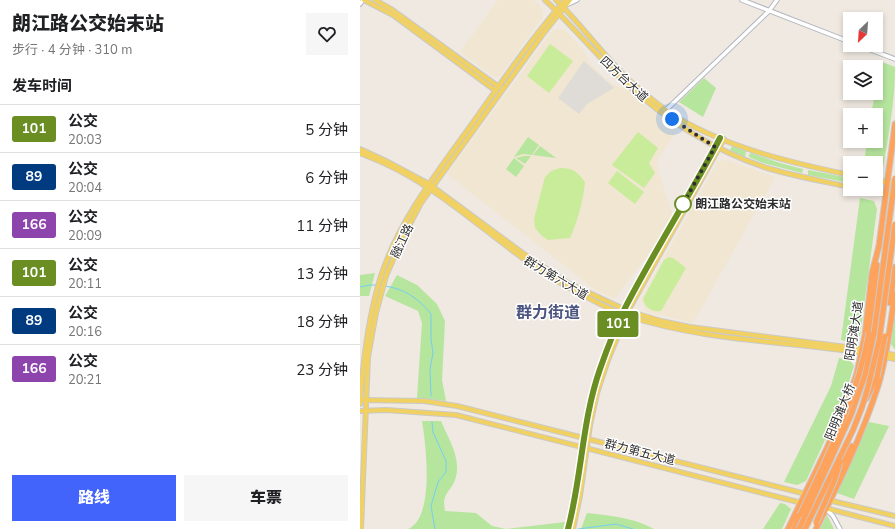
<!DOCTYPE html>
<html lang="zh">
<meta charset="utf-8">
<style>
body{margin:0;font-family:"Nunito Sans","Noto Sans SC",sans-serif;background:#f6f6f6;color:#202124;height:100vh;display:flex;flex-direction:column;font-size:15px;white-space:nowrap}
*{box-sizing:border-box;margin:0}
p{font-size:13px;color:#757577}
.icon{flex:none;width:22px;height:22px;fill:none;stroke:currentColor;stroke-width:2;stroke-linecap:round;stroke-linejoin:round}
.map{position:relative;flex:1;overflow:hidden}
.details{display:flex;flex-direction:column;background:#fff;width:360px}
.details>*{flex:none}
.badge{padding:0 8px;border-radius:3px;font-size:14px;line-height:26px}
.needle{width:26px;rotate:205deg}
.tools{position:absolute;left:483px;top:12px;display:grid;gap:8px}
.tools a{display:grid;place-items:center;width:40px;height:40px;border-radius:0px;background:#fff;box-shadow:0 2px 6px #0003;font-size:20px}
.you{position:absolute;width:20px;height:20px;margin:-10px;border:3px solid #fff;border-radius:50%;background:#1a73e8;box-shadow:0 0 0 6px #1a73e833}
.map>.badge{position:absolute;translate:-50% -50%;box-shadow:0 0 0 2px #fff}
h2{padding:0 12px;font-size:15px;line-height:36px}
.round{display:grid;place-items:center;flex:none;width:42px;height:42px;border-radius:0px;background:#f6f6f6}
.headline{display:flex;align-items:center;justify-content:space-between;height:68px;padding:0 12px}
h1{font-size:19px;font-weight:800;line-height:30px}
.button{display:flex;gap:8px;margin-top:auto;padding:8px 12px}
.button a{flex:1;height:46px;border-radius:0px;background:#4264fb;color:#fff;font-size:16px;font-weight:800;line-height:46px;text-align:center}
.button a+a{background:#f6f6f6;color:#202124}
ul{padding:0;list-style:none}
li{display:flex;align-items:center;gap:12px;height:48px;padding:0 12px;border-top:1px solid #e0e0e0}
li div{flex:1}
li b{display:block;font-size:15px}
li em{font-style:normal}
li .badge{min-width:44px;font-weight:700;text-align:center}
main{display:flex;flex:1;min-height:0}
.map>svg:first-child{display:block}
</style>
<main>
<section class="details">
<div class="headline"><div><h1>朗江路公交始末站</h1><p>步行 · 4 分钟 · 310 m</p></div><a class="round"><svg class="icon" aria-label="heart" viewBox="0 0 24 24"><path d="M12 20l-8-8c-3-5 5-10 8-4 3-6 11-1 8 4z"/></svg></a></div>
<h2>发车时间</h2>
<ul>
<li><span class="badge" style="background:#6b8e23;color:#fff">101</span><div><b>公交</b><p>20:03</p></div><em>5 分钟</em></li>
<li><span class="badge" style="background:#003b80;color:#fff">89</span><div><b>公交</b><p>20:04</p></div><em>6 分钟</em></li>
<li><span class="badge" style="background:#8e44ad;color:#fff">166</span><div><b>公交</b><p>20:09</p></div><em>11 分钟</em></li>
<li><span class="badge" style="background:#6b8e23;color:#fff">101</span><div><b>公交</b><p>20:11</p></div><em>13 分钟</em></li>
<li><span class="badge" style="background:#003b80;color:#fff">89</span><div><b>公交</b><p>20:16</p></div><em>18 分钟</em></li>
<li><span class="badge" style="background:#8e44ad;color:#fff">166</span><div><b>公交</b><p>20:21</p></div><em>23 分钟</em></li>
</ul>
<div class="button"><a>路线</a><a>车票</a></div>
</section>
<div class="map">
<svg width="535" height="529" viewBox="0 0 535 529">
<rect width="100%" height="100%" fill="#efe9e1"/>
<g fill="#f0e6d1">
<polygon points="138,0 174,0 182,8 183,17 140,76 134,77 100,52"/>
<polygon points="204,29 219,46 221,46 230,63 240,74 251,83 266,89 284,105 318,130 297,160 299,173 312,214 294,246 255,299 237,291 87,174 193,30"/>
<polygon points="366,160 415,177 333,323 287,312 281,300 358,161"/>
</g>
<g fill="#b6e59e">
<path d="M520 61 535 67C535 102 528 138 522 174L516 175V163H504L507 141H516V115H511L515 93H516V84Z"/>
<polygon points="344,78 356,88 343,117 319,102"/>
<polygon points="168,137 179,145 172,155 163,154 154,157"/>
<polygon points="180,146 196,158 173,155"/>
<polygon points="372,146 386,151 385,157 370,150"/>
<polygon points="391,153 420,163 443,169 442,173 403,163 389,157 389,155"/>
<polygon points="164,156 171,156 165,164 156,158"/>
<polygon points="154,158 164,166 156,177 146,169"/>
<polygon points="448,170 490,178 490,183 448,175"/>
<polygon points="500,198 514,201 517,209 500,336 488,342 481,340"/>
<polygon points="15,273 9,296 0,296 0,275"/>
<polygon points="37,275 57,285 77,304 85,321 82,380 86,401 57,398 62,323 58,311 25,296"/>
<polygon points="535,311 535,350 531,344"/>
<polygon points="479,358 490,360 494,366 482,403 446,481 437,485 424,482 471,386"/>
<path d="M62 421H81C88 438 101 457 96 477 92 492 81 492 85 511L116 513 132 526 146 529 205 522 203 529H48C75 518 66 444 62 421Z"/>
<polygon points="509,422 529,426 494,499 477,493"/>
<polygon points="420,503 425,504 431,509 422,529 403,529"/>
<path d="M227 513C251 516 272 517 294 529H221Z"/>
<polygon points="467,515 474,529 460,529"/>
</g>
<g fill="#c9ec9a">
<polygon points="190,44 213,61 189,93 167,76"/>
<polygon points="278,132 298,148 289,163 295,173 284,188 252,165"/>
<path d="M200 168C214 168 217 172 225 182 223 202 218 219 210 238L188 240 181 235 175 228 174 219 185 177 191 171Z"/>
<polygon points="257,171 284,192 275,204 248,183"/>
<path d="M309 257 313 258 326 268 301 311C292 312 285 308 283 299L304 260Z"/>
</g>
<polygon fill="#dfdcd8" points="224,61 254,88 227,104 219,114 198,98"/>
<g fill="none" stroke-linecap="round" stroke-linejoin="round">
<g stroke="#75cff0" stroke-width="1">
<path d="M24 286C44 288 59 299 71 314V339L73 353 70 369 71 396"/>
<polyline points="0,287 10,285 17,285"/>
<polyline points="72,422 73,432 86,461 86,472 78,482 71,506 75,529"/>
<polyline points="218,529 256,524 273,529"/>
</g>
<defs>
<g id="minor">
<polyline points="382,0 490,42"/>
<polyline points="0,4 3,0"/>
<polyline points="206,5 217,0"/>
<polyline points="498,45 535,59"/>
<polyline points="306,110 409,11 417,0"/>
<polyline points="466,509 473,516 480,529"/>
</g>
<g id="major">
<polyline points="4,0 33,15 136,91"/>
<polyline points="15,0 31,9 139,87"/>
<path d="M185 0C213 26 237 56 265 82 305 120 355 151 407 168 434 176 462 181 490 187"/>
<path d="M196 0C223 26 244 57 272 83 286 95 301 108 318 118 369 148 432 163 490 175"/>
<polyline points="0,149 24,160 69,184 164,254 208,283 268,311 301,321 330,327 502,349 535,355"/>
<path d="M0 153C24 162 48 174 70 189 117 220 158 260 208 287 227 297 247 309 268 316 344 341 425 341 503 353"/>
<polyline points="516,180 535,184"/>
<polyline points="501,189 534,196"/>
<polyline points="524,357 535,359"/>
<polyline points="0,400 64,401 97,406 446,494"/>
<path d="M0 404C3 361 8 317 21 276 40 218 79 170 114 121 143 80 172 38 205 0"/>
<polyline points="0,411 26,410 96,415 442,503"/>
<polyline points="468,500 535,516"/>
<polyline points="465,508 535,526"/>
<polyline points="1,529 8,357 16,313 26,276 41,241 61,203 183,34 210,0"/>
<polyline points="208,529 214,506 230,408 236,381 244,358 264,309 360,138"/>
<polyline points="213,529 220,496 230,425 237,393 248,360 268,311 364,139"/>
</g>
<g id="highway">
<polyline points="530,303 535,267"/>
<polyline points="509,333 517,265"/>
<polyline points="506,399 517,377"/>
<polyline points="478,473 491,446"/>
<polyline points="428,529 467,448 488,400 497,373 505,335 512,273 519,246 535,124"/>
<polyline points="434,529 440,515"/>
<path d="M456 529C479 483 502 436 518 386 527 357 530 325 535 294"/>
</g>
</defs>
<use href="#minor" stroke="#b4b7c1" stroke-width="5.5"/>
<use href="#major" stroke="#c9c9c9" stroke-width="6"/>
<use href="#highway" stroke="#c9c9c9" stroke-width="7"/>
<use href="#minor" stroke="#fff" stroke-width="3.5"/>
<use href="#major" stroke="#f2d163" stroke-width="4"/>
<use href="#highway" stroke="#ffa35c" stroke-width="5"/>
<defs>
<g id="highway-bridge">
<polyline points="517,377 525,336"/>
<path d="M440 515C468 456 497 398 509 333"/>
<polyline points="456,523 475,479 480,462"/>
<polyline points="439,529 491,415 505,375 514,333 535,178"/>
<polyline points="445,529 493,430 502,407 508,387 519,341 535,224"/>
</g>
</defs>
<use href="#highway-bridge" stroke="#c9c9c9" stroke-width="7" stroke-linecap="butt"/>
<use href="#highway-bridge" stroke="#ffa35c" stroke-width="5"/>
</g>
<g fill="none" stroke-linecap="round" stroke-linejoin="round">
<defs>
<path id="line" d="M208 529C222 476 222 420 240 369 247 349 255 328 264 310 294 251 330 196 360 138"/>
</defs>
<use href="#line" stroke="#fff" stroke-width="9"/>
<use href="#line" stroke="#6b8e23" stroke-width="6"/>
<polyline stroke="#2e2e2e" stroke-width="4" stroke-dasharray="0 7.2" points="312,119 355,147 323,204"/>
</g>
<circle fill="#fff" stroke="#6b8e23" stroke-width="2" cx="323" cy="204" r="8"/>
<g text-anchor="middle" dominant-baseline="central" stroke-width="3" stroke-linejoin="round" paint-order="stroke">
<g font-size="12" fill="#2e2e2e" stroke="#fff">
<text transform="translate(264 79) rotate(43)">四方台大道</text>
<text transform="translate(42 241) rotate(-65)">融江路</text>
<text transform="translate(196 278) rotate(31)">群力第六大道</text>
<text transform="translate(494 331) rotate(-81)">阳明滩大道</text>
<text transform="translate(480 412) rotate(-68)">阳明滩大桥</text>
<text transform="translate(280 452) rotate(14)">群力第五大道</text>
</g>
<g font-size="12" font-weight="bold" fill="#2e2e2e" stroke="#fff" text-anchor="start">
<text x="335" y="204">朗江路公交始末站</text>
</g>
<g font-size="16" font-weight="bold" fill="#4d5680" stroke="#fff">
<text x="188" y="313">群力街道</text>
</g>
</g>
</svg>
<div class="tools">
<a><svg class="needle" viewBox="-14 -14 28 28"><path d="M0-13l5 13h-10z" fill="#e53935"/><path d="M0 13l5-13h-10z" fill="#757577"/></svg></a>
<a><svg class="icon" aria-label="layers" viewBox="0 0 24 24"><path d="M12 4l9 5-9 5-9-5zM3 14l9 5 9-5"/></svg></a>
<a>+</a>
<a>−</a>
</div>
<div class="you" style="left:312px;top:119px"></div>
<b class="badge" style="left:258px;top:324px;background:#6b8e23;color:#fff">101</b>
</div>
</main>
